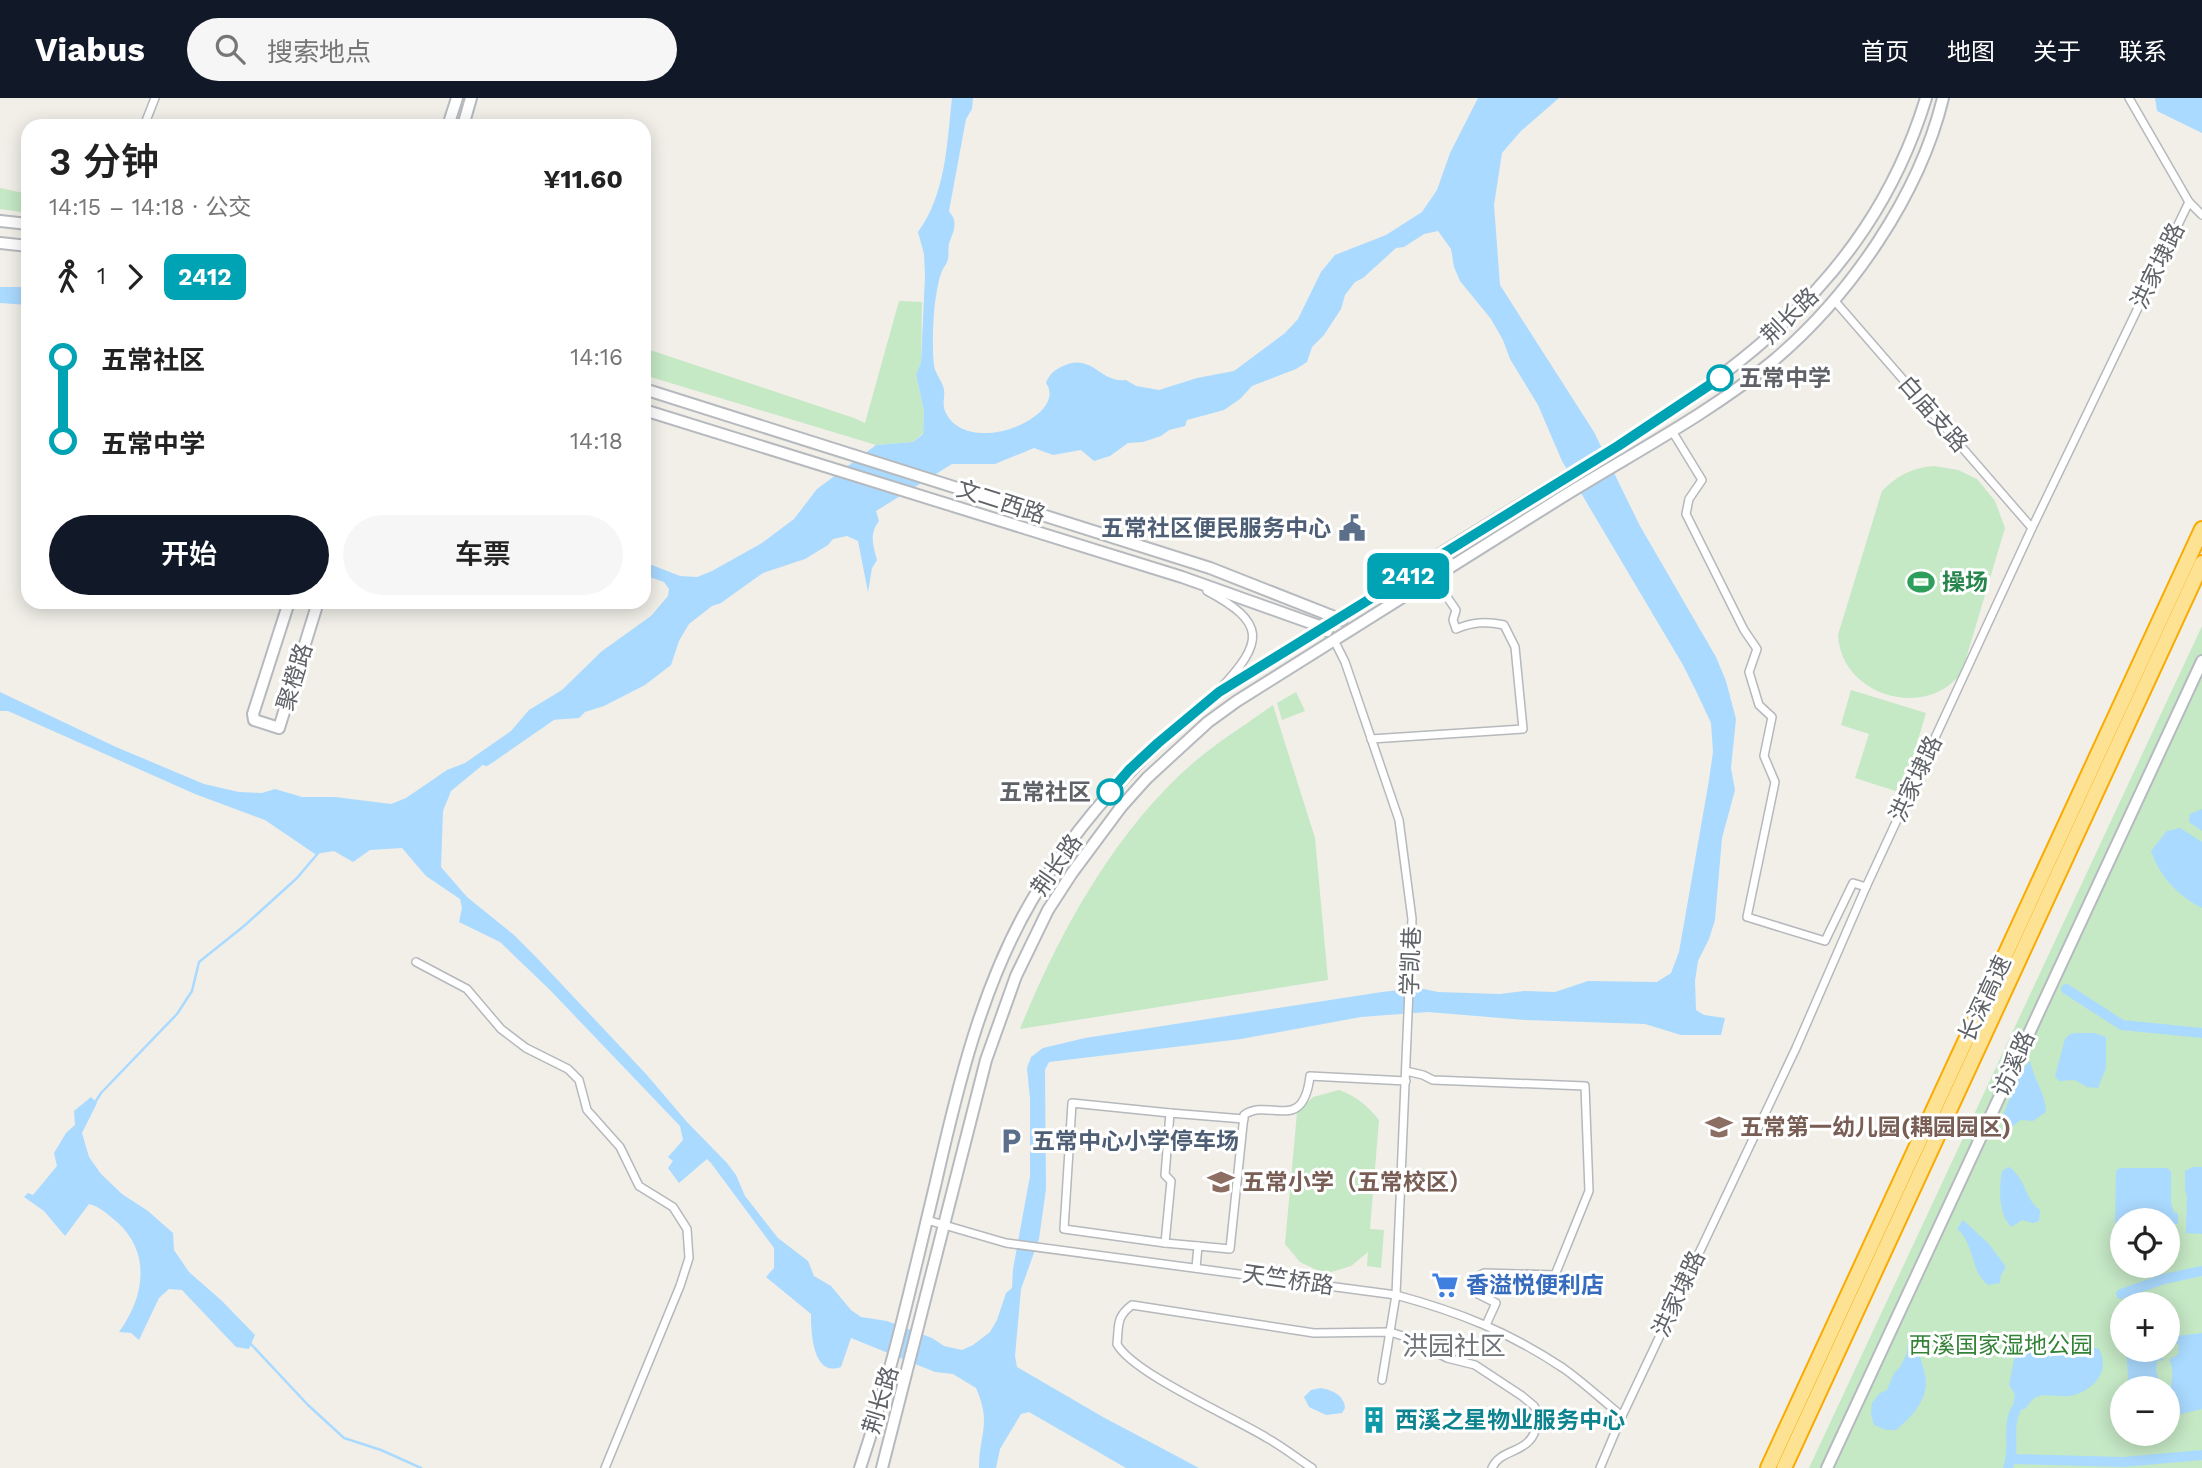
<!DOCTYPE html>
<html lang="zh">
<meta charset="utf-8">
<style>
body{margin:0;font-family:"Work Sans","Noto Sans SC",sans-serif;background:#f6f6f6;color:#222;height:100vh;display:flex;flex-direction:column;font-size:26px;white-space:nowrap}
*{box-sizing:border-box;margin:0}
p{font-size:23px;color:#767676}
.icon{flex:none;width:38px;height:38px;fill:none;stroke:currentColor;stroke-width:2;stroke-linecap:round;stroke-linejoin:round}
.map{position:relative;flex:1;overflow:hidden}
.drawer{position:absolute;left:21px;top:21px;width:630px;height:490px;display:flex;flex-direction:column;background:#fff;border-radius:21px;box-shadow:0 4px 18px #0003}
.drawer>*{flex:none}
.badge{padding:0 14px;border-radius:10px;font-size:24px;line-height:46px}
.buttons{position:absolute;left:2110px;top:1110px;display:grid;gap:14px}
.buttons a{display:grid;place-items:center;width:70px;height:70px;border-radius:50%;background:#fff;box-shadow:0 4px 18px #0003;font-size:35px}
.map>.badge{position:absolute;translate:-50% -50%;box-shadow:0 0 0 4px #fff}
.legs{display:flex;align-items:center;gap:10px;height:77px;padding:0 28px;font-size:23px}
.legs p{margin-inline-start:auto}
.summary{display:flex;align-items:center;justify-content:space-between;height:119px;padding:0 28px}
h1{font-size:38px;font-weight:600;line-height:52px}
.button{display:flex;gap:14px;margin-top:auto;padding:14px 28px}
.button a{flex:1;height:80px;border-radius:42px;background:#111827;color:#fff;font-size:28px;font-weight:600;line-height:80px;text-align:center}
.button a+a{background:#f6f6f6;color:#222}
ul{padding:0 28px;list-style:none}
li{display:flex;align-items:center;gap:24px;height:84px;font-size:26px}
li i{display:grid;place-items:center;width:10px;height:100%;margin:0 9px;background:currentColor}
li i::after{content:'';width:18px;height:18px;margin:-9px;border:5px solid;border-radius:50%;background:#fff}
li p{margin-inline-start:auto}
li:first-child i{background:linear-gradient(#0000 50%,currentColor 0)}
li:last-child i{background:linear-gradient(currentColor 50%,#0000 0)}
header{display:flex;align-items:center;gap:42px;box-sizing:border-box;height:98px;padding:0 35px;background:#111827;color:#fff}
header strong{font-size:33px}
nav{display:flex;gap:38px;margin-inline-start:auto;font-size:24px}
.search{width:490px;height:63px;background:#f6f6f6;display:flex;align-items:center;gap:18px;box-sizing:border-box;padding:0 24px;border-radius:38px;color:#767676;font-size:26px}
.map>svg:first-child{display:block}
</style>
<header>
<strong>Viabus</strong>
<div class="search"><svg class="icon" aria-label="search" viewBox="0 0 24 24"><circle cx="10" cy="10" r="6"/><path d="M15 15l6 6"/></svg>搜索地点</div>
<nav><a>首页</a><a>地图</a><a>关于</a><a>联系</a></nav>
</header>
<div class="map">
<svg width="2202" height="1370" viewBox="0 0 2202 1370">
<rect width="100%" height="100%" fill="#f1efe8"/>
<g fill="#c5e8c5" fill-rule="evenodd">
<polygon points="0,90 28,96 28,115 0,111"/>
<polygon points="899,203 922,204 921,264 916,277 924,313 923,335 913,344 876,347 644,277 644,250 854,320 865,325"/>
<path d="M1934 368 1958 372 1977 381 1995 403 2005 430 1962 574C1926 623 1841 598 1838 537L1882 393C1896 378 1914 369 1934 368Z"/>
<path d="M2202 528V1370H1809ZM2123 1122H2168V1167H2123ZM2123 1206H2168V1251H2123ZM2123 1290H2168V1335H2123Z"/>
<polygon points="1851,592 1926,615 1902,695 1855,680 1869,636 1841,627"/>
<polygon points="1296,594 1305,613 1282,622 1277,605"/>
<path d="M1273 607 1315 740 1328 882 1020 931C1059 834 1118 727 1199 660 1222 641 1248 625 1273 607Z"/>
<path d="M1339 992C1356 998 1368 1008 1379 1022L1370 1131 1384 1132 1381 1170 1367 1168 1368 1154 1351 1168 1325 1176 1300 1164 1285 1146 1297 1015 1313 999Z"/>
</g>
<g fill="#aadaff" fill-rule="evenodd">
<path d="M952 0H973L972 11 966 21 949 113C951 116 954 120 954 122 956 130 952 136 950 143 947 149 950 157 947 164 946 167 943 170 942 173 938 182 937 194 935 204 933 222 932 249 934 268 936 277 943 284 944 292 945 300 942 305 945 313 966 362 1070 319 1046 285 1049 277 1053 273 1061 269 1092 253 1100 286 1126 282L1136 288 1159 292 1197 280 1234 273 1285 235 1298 221 1321 174 1335 157 1386 137 1422 114 1437 92 1450 55 1478 0H1559L1521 33 1502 55 1494 107 1500 187 1594 334 1640 428 1716 559 1726 583 1736 621 1731 670 1735 692 1722 740 1715 822 1709 841 1698 863 1695 883 1696 912 1704 917 1725 920 1721 937H1681L1645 926 1525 922 1428 914 1361 919 1241 941 1049 964 1045 972 1046 1091 1039 1141 1021 1191 1015 1258 1017 1269 1103 1319 1199 1370H1126L1029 1314 1021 1316 1000 1351 996 1370H979C979 1336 992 1326 976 1290L953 1276 935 1274 851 1240 841 1269C812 1280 811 1232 811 1216L766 1179 774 1170V1150L711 1065 707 1061 679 1085 668 1070 673 1063 668 1059 683 1042 680 1028 549 891 500 844 459 824 462 810 460 801 426 778 402 750 370 752 353 764 334 753 315 756 265 722 195 696 8 613H0V594L116 649 204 686 239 694 262 695 275 691 302 699H335L391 706 406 700 447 672 465 665 511 633 529 612 562 592 602 553 651 518 668 498 669 491 664 484 644 477V464L680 478 697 479 712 473 762 445 794 421 817 391 876 347 913 344 923 336 924 313 916 277 921 264 925 178 924 156 918 134C946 96 947 45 952 0ZM1438 133 1451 151 1454 169 1460 183 1491 221 1503 242 1510 261 1538 307 1562 363 1683 567 1697 595 1711 625 1713 654 1709 682 1679 854 1671 875 1657 884 1588 883 1555 894 1524 893 1500 896 1438 894 1419 890 1382 894 1085 940 1043 950 1031 959 1027 970 1030 1001V1078L1013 1171 1012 1190 1006 1195 997 1222 990 1234 973 1247 962 1252 944 1248 932 1240 887 1223 861 1219 851 1212 831 1188 814 1178 808 1163 778 1140 745 1098 736 1077 727 1065 687 1024 646 976 536 859 514 837 467 799 441 769 443 713 451 693 536 623 579 620 585 614 604 608 645 587 671 567 679 543 689 526 712 508 718 506 733 487 746 478 760 476 805 461 828 447 833 441 847 438 858 443 868 494 872 470 877 462C873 448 869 436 879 423L876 413 952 366H995L1034 350 1053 357 1081 352 1094 363 1110 358 1128 345 1143 344 1161 338 1169 332 1185 328 1187 322 1224 312 1240 301 1252 288 1296 271 1307 264 1312 249 1324 237 1341 211 1345 197 1355 184 1363 180 1396 150 1404 149 1424 136Z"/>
<polygon points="2155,0 2202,0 2202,35 2157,13"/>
<polygon points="0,189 28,189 28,207 0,205"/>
<polygon points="2202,711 2202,733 2189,724 2190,716"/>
<path d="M2180 730 2202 744V810C2177 797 2160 779 2151 753L2167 733Z"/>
<polygon points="2077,935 2094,935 2106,939 2106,970 2098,990 2087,989 2075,982 2059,983 2055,978 2065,941 2070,936"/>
<path d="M2030 963C2034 981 2046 997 2046 1014L2033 1023 2021 1022 2006 1033 2001 1024C2006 1010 2019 972 2030 963Z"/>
<path d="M91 999 97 1005 82 1035 89 1059 101 1076 122 1096 148 1113 173 1135 174 1152 189 1174 222 1203 255 1237 249 1251 236 1249 182 1192 169 1191 159 1200 139 1242 131 1235 119 1234C144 1200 152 1155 117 1124 107 1116 101 1109 89 1106L65 1138 44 1113 24 1099 28 1095 33 1097 57 1068 54 1055 66 1035 75 1027 74 1013Z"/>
<path d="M2009 1069C2026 1080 2025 1102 2040 1112L2039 1123 2033 1125 2022 1122 2012 1129C1998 1118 1999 1090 2002 1073Z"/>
<polygon points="2193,1069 2202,1069 2202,1136 2186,1135 2187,1099 2185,1092 2185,1073"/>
<polygon points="2120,1070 2167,1070 2171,1073 2171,1105 2174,1114 2178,1116 2178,1126 2168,1126 2168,1122 2123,1122 2123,1127 2115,1128 2116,1073"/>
<path d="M1963 1122 1989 1146 2006 1169 2001 1177 2000 1185 1988 1187C1970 1173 1975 1145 1957 1131Z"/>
<path d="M2202 1235V1311L2168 1319V1290L2171 1288C2172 1280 2174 1269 2169 1262L2178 1256 2179 1248 2175 1243 2176 1238Z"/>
<path d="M1914 1237C1916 1251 1927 1274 1926 1286 1925 1306 1909 1321 1896 1332H1886L1874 1327 1871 1317 1872 1305 1880 1295 1887 1292 1894 1275 1900 1269 1907 1255 1909 1238Z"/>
<path d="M2040 1246C2050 1247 2060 1253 2070 1254 2081 1255 2085 1247 2099 1251 2111 1273 2093 1294 2069 1298 2059 1299 2045 1295 2036 1299 2031 1302 2028 1307 2025 1311H2016L2013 1306 2015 1296 2009 1287 2016 1251H2033Z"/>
<polygon points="2126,1251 2158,1251 2160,1260 2165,1262 2157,1263 2156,1272 2161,1289 2164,1290 2129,1290"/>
<path d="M1321 1290C1332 1292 1344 1297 1345 1310L1342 1315 1326 1317 1309 1309 1304 1299 1311 1292Z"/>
</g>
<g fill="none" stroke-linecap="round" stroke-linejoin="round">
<g stroke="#aadaff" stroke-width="2.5">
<polyline points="94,1006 101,995 177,916 192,893 199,864 244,828 297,780 319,754"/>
<polyline points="249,1244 308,1307 344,1340 381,1352 421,1370"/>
</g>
<g stroke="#aadaff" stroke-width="10">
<polyline points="718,501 760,471"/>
<polyline points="486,663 554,616"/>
<polyline points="2066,891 2122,927 2202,935"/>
<polyline points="2121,1196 2164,1181 2202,1173"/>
<polyline points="2011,1361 2123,1364 2202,1357"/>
<path d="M2008 1370C2016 1350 2006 1330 2016 1311"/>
</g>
<defs>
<g id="street">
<polyline points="2129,0 2189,104 2202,117"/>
<polyline points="144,28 155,0"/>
<polyline points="1834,202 2032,430"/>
<polyline points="1672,333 1702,382 1689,401 1686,416 1744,532 1757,551 1749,574 1759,607 1772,619 1764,658 1775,684 1747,819 1825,843 1853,785 1866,789"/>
<path d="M1207 493C1267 525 1264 544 1220 591"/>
<polyline points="1334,542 1345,564 1399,722 1412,821 1396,1197 1382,1282"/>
<path d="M1371 641 1523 631 1515 549 1504 527C1486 523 1473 524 1456 531L1453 522 1456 512 1434 480"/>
<polyline points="416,864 467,891 501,931 526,950 568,971 579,982 587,1012 620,1049 639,1088 673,1109 687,1131 689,1160 680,1188 605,1370"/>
<polyline points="1406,973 1423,977 1433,982 1585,988 1589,1093 1555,1177 1484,1175 1477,1179 1478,1196 1496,1205 1486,1227"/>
<path d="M927 1122 1006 1145 1396 1197C1459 1214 1509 1234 1563 1270 1583 1284 1602 1302 1622 1318"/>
<polyline points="1165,1145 1064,1131 1072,1005 1170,1015"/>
<polyline points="1198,1148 1165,1145 1171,1083 1165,1077 1170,1015 1244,1021"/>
<path d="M1196 1170 1198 1148 1230 1151 1244 1017C1269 999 1303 1037 1310 978L1406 983"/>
<path d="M1312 1370C1297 1360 1283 1349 1267 1340 1235 1320 1132 1275 1117 1246 1119 1227 1116 1219 1132 1207L1314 1235 1390 1234 1409 1240 1447 1260 1475 1267 1522 1298 1534 1308 1539 1318C1537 1327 1535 1338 1528 1344 1517 1355 1499 1354 1492 1370"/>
<polyline points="1600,1370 1622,1318 1796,950 1866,789 2032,430 2189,104"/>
</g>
<g id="secondary">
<polyline points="448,28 457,0"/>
<polyline points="463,28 471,0"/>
<polyline points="0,123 28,126"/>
<polyline points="0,145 28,148"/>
<polyline points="644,291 1210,470 1342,522"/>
<polyline points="644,312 1182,479 1325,530 1327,533"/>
<polyline points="289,504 253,616 254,622 279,630 318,504"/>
<path d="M860 1370C891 1278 912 1183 935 1088 957 991 981 889 1032 802 1080 720 1144 652 1219 595 1317 535 1412 472 1510 413 1688 304 1860 215 1926 0"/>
<path d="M882 1370 986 962 1016 878 1048 812 1072 775 1121 709 1147 680 1208 624 1237 603C1342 537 1446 472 1551 406 1625 359 1705 319 1773 263 1850 198 1919 98 1943 0"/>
<polyline points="1827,1370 2202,563"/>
</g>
<g id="highway">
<polyline points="1768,1370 2202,431"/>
<polyline points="1784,1370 2202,465"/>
</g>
</defs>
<use href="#street" stroke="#b5b8bc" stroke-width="10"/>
<use href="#secondary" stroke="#b6babf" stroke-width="14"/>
<use href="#highway" stroke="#f9ab00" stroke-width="18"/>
<use href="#street" stroke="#fff" stroke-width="7"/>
<use href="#secondary" stroke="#fff" stroke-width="10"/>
<use href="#highway" stroke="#fde293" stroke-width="14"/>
</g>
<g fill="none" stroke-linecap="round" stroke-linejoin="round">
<defs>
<polyline id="line-1" points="1110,694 1129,672 1158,645 1219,594 1618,348 1720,280"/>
</defs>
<use href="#line-1" stroke="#fff" stroke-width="16"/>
<use href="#line-1" stroke="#00a3b4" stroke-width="10"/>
</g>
<defs>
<symbol id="civic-bare" viewBox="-9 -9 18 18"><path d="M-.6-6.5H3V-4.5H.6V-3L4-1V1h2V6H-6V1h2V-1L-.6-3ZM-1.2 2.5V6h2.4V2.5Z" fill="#5c6f8a" stroke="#fff" stroke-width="2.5" paint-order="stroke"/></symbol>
<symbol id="stadium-bare" viewBox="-9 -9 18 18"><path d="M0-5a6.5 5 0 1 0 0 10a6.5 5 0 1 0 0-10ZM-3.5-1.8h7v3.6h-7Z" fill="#2e9e5b" stroke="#fff" stroke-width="2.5" paint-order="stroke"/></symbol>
<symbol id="school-bare" viewBox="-9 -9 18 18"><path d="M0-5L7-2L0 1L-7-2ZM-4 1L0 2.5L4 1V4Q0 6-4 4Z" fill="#8d6e63" stroke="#fff" stroke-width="2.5" paint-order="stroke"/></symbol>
<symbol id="parking-bare" viewBox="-9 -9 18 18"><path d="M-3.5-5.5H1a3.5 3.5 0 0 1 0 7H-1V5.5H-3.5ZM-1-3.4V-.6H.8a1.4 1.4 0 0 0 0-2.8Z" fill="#5c6f8a" stroke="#fff" stroke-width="2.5" paint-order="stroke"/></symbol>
<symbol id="supermarket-bare" viewBox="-9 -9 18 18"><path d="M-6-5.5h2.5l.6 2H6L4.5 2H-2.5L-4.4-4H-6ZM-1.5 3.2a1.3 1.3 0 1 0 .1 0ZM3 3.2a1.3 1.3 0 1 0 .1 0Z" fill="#3f7fe0" stroke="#fff" stroke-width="2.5" paint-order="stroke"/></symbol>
<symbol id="building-bare" viewBox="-9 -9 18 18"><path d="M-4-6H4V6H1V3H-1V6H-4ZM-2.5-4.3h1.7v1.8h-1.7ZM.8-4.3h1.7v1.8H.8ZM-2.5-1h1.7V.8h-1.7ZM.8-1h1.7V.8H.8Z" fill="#0f9aa8" stroke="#fff" stroke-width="2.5" paint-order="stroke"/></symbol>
</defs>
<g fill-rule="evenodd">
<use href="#civic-bare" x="1333" y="411" width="38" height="38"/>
<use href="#stadium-bare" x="1902" y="465" width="38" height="38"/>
<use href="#school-bare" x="1700" y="1010" width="38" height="38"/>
<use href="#parking-bare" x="992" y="1024" width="38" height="38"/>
<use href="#school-bare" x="1202" y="1065" width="38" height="38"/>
<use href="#supermarket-bare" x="1426" y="1168" width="38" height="38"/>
<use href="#building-bare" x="1355" y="1303" width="38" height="38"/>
</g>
<g fill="#fff" stroke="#00a3b4" stroke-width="3.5">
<circle cx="1720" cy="280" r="12"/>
<circle cx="1110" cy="694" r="12"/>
</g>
<g text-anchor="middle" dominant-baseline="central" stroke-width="6" stroke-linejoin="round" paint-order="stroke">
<g font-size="23" fill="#5f6368" stroke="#fff">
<text transform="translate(2158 168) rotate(-64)">洪家埭路</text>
<text transform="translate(1790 218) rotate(-44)">荆长路</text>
<text transform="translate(1933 316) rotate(49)">白庙支路</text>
<text transform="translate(1001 404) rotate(18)">文二西路</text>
<text transform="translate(295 579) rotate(-73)">聚橙路</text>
<text transform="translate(1916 681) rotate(-65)">洪家埭路</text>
<text transform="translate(1057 767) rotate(-55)">荆长路</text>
<text transform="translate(1411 863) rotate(-88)">学凯巷</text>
<text transform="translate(1985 901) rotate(-65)">长深高速</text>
<text transform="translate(2014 966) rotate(-66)">访溪路</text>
<text transform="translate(1288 1182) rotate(8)">天竺桥路</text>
<text transform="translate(1679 1196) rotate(-65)">洪家埭路</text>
<text transform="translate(881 1302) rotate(-73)">荆长路</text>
</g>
<g font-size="23" font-weight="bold" fill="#5f6368" stroke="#fff" text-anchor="start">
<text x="1739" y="280">五常中学</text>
<text x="1091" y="694" text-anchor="end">五常社区</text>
</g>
<g font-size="23" font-weight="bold" fill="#4e5e75" stroke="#fff" text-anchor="end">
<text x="1331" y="430">五常社区便民服务中心</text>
<text x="1032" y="1043" text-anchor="start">五常中心小学停车场</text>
</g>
<g font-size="23" font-weight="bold" fill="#27864d" stroke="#fff" text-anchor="start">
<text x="1942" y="484">操场</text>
</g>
<g font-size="23" font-weight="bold" fill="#785e54" stroke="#fff" text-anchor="start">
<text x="1740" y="1029">五常第一幼儿园(耦园园区)</text>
<text x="1242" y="1084">五常小学（五常校区）</text>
</g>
<g font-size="23" font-weight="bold" fill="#366cbe" stroke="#fff" text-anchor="start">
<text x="1466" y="1187">香溢悦便利店</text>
</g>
<g font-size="23" fill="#348238" stroke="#fff">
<text x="2001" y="1247">西溪国家湿地公园</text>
</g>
<g font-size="23" font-weight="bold" fill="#0d838f" stroke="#fff" text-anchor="start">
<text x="1395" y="1322">西溪之星物业服务中心</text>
</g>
<g font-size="26" fill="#70757a" stroke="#fff">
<text x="1454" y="1248">洪园社区</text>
</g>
</g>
</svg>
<div class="buttons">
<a><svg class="icon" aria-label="locate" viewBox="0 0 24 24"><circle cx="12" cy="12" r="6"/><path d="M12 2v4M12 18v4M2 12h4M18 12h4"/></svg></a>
<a>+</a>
<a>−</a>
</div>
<b class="badge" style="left:1408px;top:478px;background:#00a3b4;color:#fff">2412</b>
<section class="drawer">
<div class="summary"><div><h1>3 分钟</h1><p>14:15 – 14:18 · 公交</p></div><b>¥11.60</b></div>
<div class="legs"><svg class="icon" aria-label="walk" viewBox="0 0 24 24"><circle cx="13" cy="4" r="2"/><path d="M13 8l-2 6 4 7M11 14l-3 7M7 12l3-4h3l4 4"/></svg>1<svg class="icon" aria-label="forward" viewBox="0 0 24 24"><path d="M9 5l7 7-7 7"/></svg><b class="badge" style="background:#00a3b4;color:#fff">2412</b></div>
<ul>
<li><i style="color:#00a3b4"></i><b>五常社区</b><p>14:16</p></li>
<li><i style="color:#00a3b4"></i><b>五常中学</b><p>14:18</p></li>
</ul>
<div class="button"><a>开始</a><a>车票</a></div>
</section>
</div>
